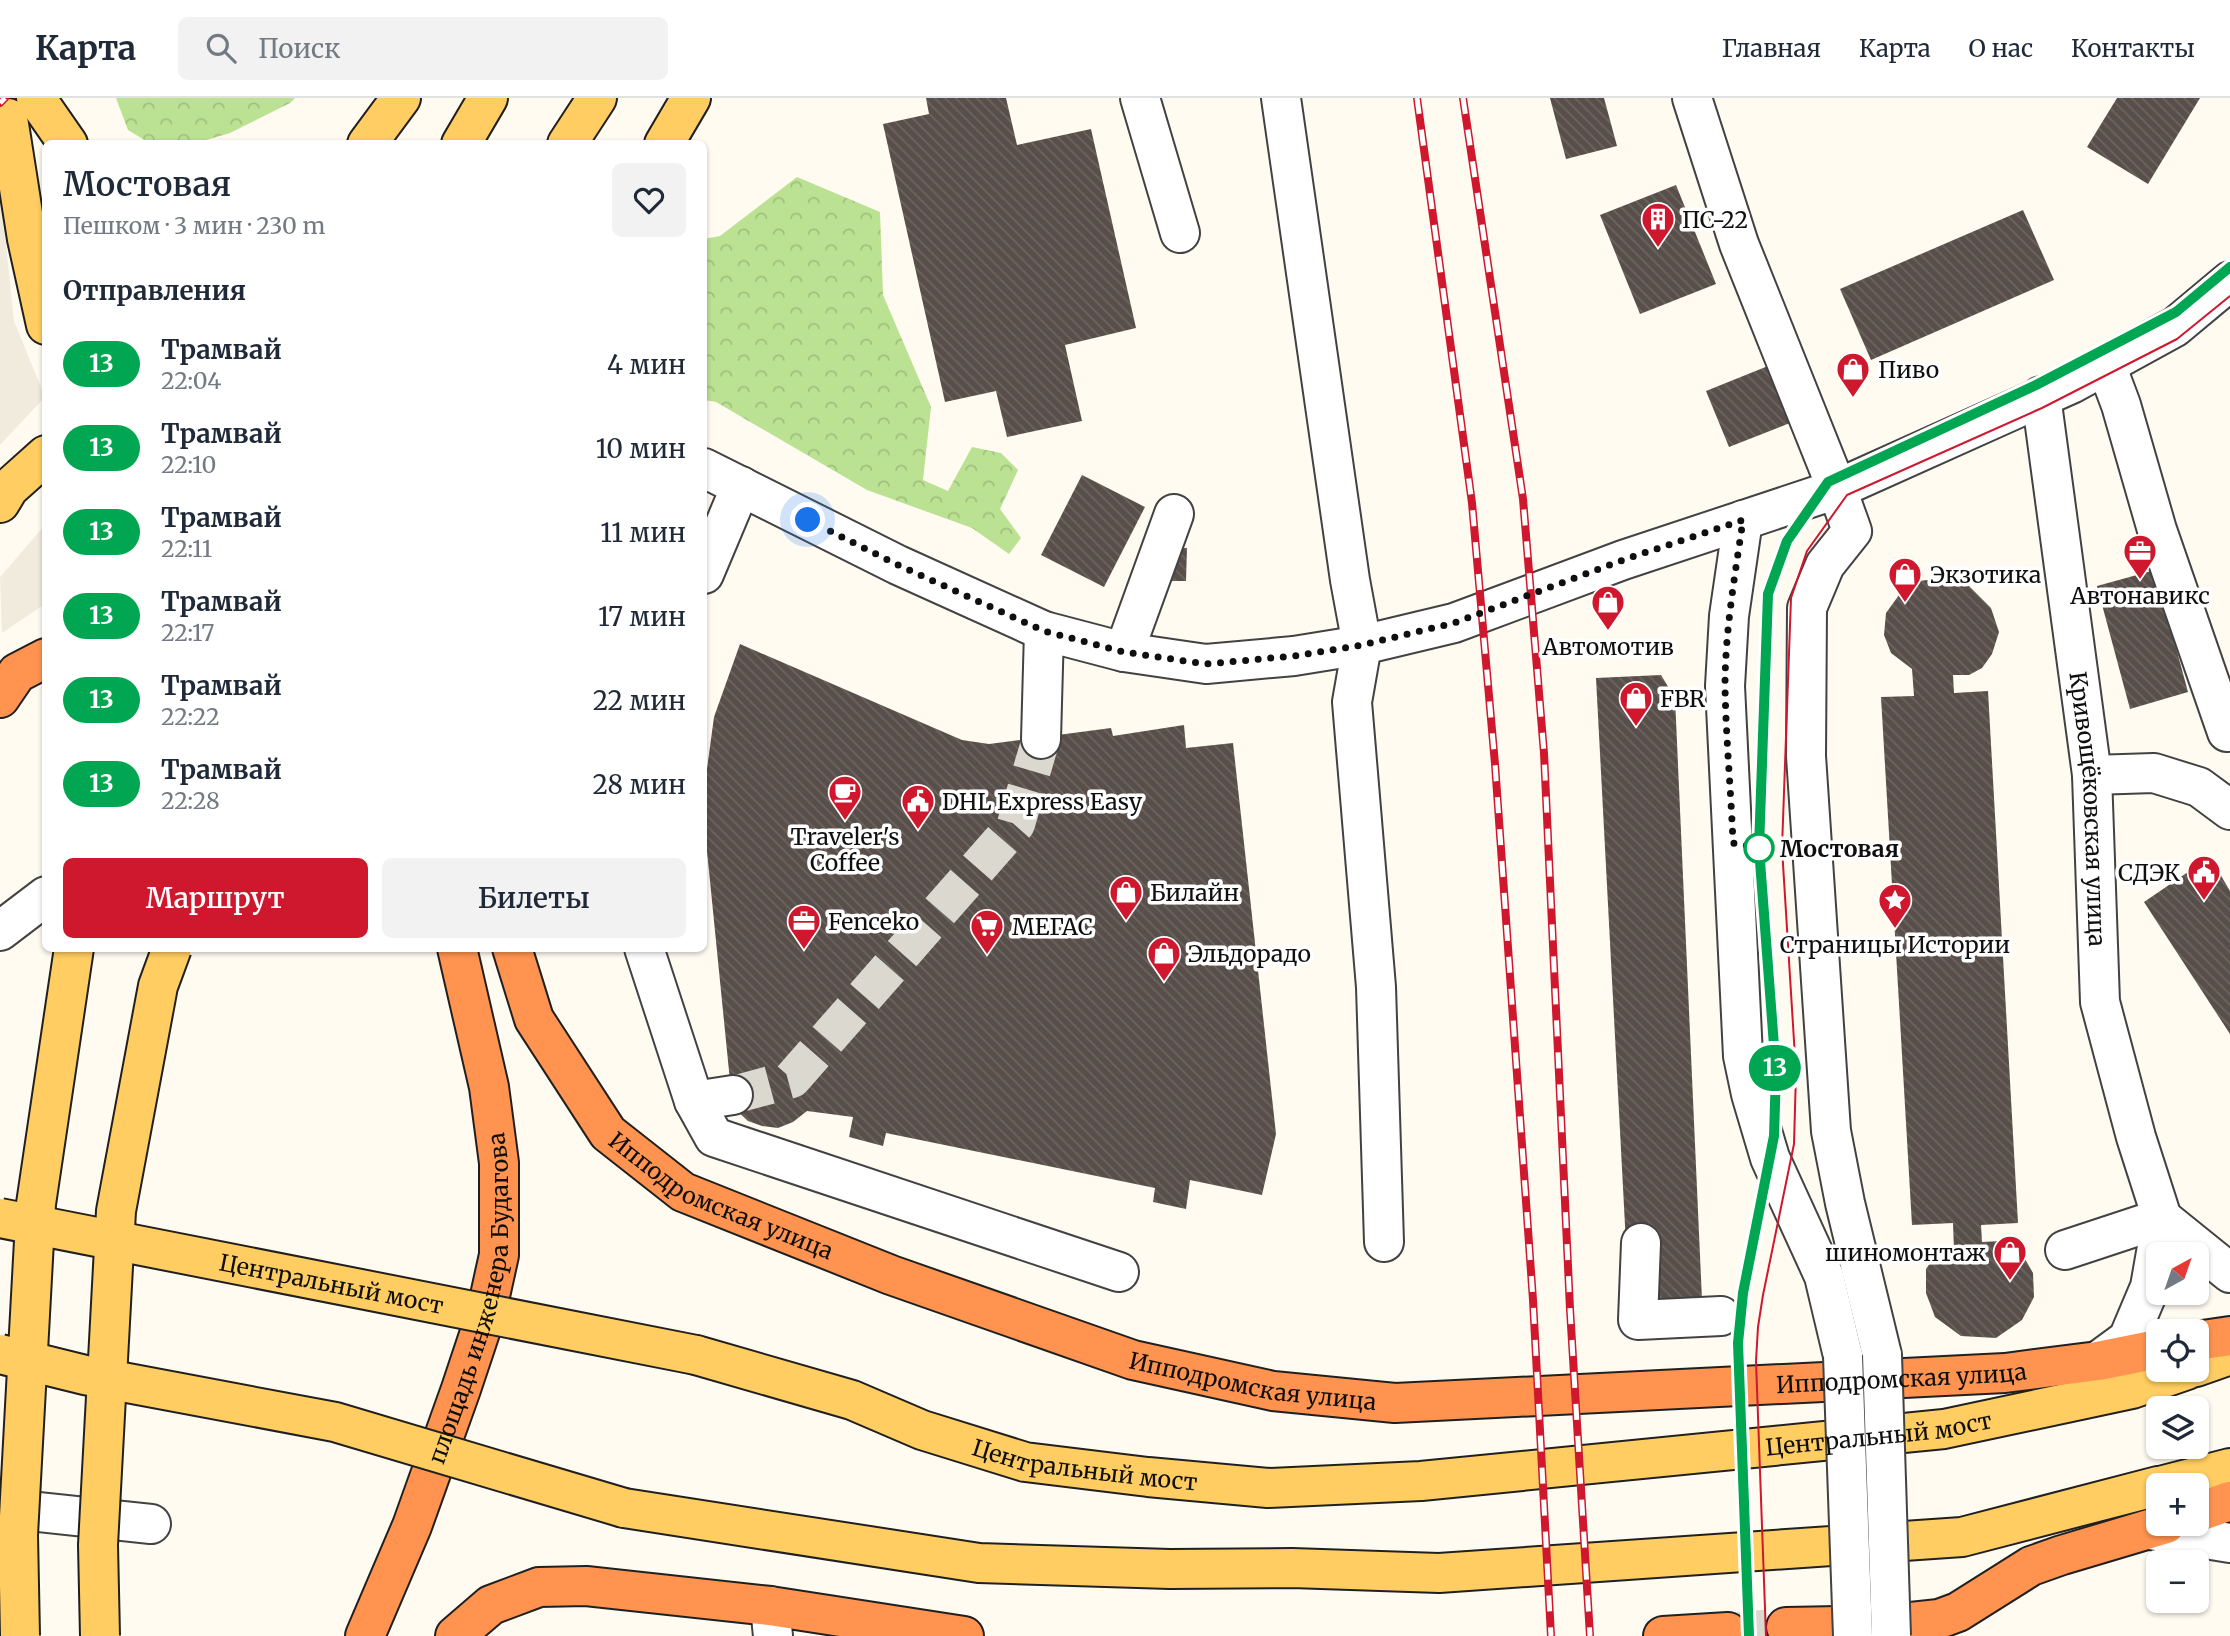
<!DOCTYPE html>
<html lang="ru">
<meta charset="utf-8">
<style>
body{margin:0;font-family:Merriweather,serif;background:#f2f2f3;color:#1f2937;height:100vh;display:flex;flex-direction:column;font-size:26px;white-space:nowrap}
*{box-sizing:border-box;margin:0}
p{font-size:23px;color:#747a83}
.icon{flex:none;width:38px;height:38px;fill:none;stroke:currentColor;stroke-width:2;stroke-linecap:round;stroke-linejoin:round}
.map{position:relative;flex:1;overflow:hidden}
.sheet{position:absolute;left:42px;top:42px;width:665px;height:812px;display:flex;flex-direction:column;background:#fff;border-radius:10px;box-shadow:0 2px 5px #0004}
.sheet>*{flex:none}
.badge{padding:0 14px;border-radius:23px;font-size:24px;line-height:46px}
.needle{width:46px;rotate:40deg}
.tools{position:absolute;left:2146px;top:1144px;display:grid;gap:14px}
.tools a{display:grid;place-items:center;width:63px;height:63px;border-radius:10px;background:#fff;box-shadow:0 2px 5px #0004;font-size:35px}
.you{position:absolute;width:35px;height:35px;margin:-18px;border:5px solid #fff;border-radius:50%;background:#1a73e8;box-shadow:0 0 0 10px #1a73e833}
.map>.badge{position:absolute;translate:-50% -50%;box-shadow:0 0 0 4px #fff}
h2{padding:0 21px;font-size:26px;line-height:63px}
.round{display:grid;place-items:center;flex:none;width:74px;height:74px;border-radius:10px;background:#f2f2f3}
.overview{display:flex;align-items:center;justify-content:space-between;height:119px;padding:0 21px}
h1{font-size:33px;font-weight:600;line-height:52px}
.primary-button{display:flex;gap:14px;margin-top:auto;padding:14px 21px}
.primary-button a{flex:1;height:80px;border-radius:10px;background:#cf172d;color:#fff;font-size:28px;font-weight:600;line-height:80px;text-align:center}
.primary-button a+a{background:#f2f2f3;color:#1f2937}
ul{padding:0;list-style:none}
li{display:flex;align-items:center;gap:21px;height:84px;padding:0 21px}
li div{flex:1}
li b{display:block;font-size:26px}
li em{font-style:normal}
li .badge{min-width:77px;font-weight:700;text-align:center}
header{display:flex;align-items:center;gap:42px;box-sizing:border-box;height:98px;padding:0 35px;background:#fff;border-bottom:2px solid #e0e1e3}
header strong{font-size:33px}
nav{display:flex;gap:38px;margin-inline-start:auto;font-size:24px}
.search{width:490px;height:63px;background:#f2f2f3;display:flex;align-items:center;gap:18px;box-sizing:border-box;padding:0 24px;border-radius:10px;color:#747a83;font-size:26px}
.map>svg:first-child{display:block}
</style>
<header>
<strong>Карта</strong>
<div class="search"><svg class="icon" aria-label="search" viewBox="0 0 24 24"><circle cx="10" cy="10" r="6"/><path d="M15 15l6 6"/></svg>Поиск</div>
<nav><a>Главная</a><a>Карта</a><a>О нас</a><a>Контакты</a></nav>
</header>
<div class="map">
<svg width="2230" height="1538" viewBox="0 0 2230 1538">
<defs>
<pattern id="forest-crowns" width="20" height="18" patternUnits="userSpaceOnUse" patternTransform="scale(1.75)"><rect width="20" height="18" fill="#bbe192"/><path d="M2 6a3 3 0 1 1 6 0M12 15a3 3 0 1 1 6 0" fill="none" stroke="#a0c07d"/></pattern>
<pattern id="building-back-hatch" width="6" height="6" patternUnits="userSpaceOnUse" patternTransform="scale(1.75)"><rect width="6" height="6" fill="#594f4a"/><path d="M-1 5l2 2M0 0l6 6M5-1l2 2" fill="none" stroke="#6c6460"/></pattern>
</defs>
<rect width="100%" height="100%" fill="#fffbf1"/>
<g fill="url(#forest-crowns)">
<polygon points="116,0 295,0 290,5 230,35 196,45 151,46 128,32"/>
<polygon points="797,79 880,114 883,197 931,309 923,382 948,393 972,349 1001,355 1018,372 1000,411 1021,440 1009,456 972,430 867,392 716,304 704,302 704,141 720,138"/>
</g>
<g fill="#f1ebdd">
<polygon points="0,89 14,223 45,299 0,347"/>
<polygon points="45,427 45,506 2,535 0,479"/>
</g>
<g fill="url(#building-back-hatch)">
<polygon points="926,0 1006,0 1017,47 1091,31 1136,230 1065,247 1082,323 1007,339 996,293 945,304 883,26 929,16"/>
<polygon points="1550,0 1604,0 1617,48 1566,61"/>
<polygon points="2117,0 2200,0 2148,86 2087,49"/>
<polygon points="1676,87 1716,186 1640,216 1600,117"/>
<polygon points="2023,112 2054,182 1871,262 1840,191"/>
<polygon points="1768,268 1790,325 1729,349 1706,293"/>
<polygon points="1082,377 1145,409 1104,489 1041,457"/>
<polygon points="1165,449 1187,450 1186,483 1164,483"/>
<polygon points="2155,472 2188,594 2130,611 2097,488"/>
<polygon points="1943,480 1969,488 1991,510 1999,534 1992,556 1982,570 1969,577 1953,577 1954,595 1988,593 2018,1125 1981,1127 1982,1144 2001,1143 2020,1152 2033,1175 2034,1199 2022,1222 1996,1240 1961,1238 1935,1219 1926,1195 1926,1171 1938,1154 1954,1153 1953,1125 1912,1127 1881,599 1914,598 1912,571 1891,555 1884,537 1886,515 1899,497 1919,483"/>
<polygon points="740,546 962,642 989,646 1111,630 1113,638 1184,627 1186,650 1233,645 1276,1036 1262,1097 1190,1082 1186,1111 1153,1104 1155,1090 886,1035 883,1048 849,1039 853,1019 807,1013 793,1024 778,1030 762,1028 748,1023 735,1011 731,993 704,723 704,693 714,619"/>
<polygon points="1661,577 1675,600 1702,1202 1652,1205 1626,1146 1596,580"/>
<polygon points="2210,759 2230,793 2230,936 2144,804"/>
</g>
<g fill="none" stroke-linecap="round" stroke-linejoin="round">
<polyline stroke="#dbd8cf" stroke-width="38" stroke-dasharray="38 19" stroke-linecap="butt" points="733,997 792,981 1016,726 1041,641"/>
<polyline stroke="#dbd8cf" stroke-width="38" stroke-dasharray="38 19" stroke-linecap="butt" points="1728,1534 1786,1529"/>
<defs>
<g id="minor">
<polyline points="1140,0 1180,135"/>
<polyline points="1281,0 1350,482 1362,547 1352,604 1376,889 1384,1144"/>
<polyline points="1692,0 1739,146 1837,391 1852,433 1825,467 1807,510 1806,658 1831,1033 1845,1105 1882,1257"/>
<polyline points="2106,267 2121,307 2157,432 2227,634"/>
<path id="s1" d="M2041 298 2092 677 2100 904 2136 1039 2162 1120 2150 1189 2128 1241 2098 1263"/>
<polyline points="704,370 898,467 1044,533 1124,554 1206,566 1294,558 1362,547 1454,525 1623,462 1837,391 2071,286 2175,229 2230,183"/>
<polyline points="1743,422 1729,518 1725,588 1743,958 1751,996 1770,1060 1824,1178 1843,1258"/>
<polyline points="704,476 741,388"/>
<polyline points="1124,554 1174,416"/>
<polyline points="1041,641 1044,533"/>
<polyline points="2092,677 2154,675 2199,689 2230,712"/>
<polyline points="0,833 46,798"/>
<polyline points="644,850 694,1003 714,1039 1119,1174"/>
<polyline points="694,1003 733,997"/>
<polyline points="2162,1120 2230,1175"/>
<polyline points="1641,1145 1638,1222 1721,1218"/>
<polyline points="2065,1152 2162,1120"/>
<polyline points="0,1410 151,1426"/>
<polyline points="2150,1432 2230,1445"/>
<polyline points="770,1508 773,1538"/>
</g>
<g id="major">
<polyline points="36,0 68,46"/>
<polyline points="8,20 27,141 46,227"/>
<polyline points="367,46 401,0"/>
<polyline points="461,46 488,0"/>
<polyline points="567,46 597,0"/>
<polyline points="664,46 691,0"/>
<polyline points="0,405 9,390 46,357"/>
<path id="s2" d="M696 1257 852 1302 922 1332 1025 1364 1148 1379 1268 1390 1421 1383 1944 1331 2132 1291 2187 1272"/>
<polyline points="2196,1269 2230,1257"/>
<polyline points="2160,1388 2230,1370"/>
<polyline points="624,1410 979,1465 1170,1471 1292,1470 1439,1475 1962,1439 2158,1388"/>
</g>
<g id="highway">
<polyline points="0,600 17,575 46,560"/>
<path id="s3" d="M512 850 534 921 608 1035 683 1094 891 1177 1133 1262 1273 1293 1395 1305 2005 1275 2098 1263 2158 1251"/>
<polyline points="2196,1243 2230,1238"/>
<polyline points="2196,1415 2230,1403"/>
<polyline points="1911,1524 1939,1521 1958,1514 2031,1468 2062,1457 2166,1426"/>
<polyline points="1786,1529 1839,1528"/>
<path id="s4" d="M365 1538 412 1428 461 1291 486 1216 499 1157V1065L489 989 457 850"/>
<polyline points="455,1538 491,1507 539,1489 586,1488 770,1508 964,1538"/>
<polyline points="1663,1538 1728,1534"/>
</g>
</defs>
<use href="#minor" stroke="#424242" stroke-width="42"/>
<use href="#major" stroke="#202020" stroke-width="42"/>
<use href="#highway" stroke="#202020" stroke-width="42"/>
<use href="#minor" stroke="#fff" stroke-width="38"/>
<use href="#major" stroke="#ffcd61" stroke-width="38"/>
<use href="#highway" stroke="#ff934f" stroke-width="38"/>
<g stroke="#cf172d" stroke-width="2">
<polyline points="1749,1538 1738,1264 1739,1226 1743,1195 1774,1038 1776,974 1759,750 1768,496 1787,443 1828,385 2036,287 2176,213 2230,169"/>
<polyline points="1766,1538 1756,1263 1758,1229 1763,1197 1794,1046 1796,975 1782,750 1791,500 1807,453 1847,397 2042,310 2177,241 2230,198"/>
</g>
<defs>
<g id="rail">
<polyline points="1417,0 1472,405 1495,666 1533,1202 1551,1538"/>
<polyline points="1463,0 1523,401 1544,655 1570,1211 1590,1538"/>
<polyline points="0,5 5,0"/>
</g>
</defs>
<use href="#rail" stroke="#cf172d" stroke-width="8"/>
<use href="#rail" stroke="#fff" stroke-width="5" stroke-dasharray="16" stroke-linecap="butt"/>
<defs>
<g id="minor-bridge">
<polyline points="1882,1257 1891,1538"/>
<polyline points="1843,1258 1853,1538"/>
</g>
<g id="major-bridge">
<path id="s5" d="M0 1120 696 1257"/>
<polyline points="0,1256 85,1277 335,1324 624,1410"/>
<polyline points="20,1538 18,1437 36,1106 74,850"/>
<polyline points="100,1538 98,1447 116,1113 158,888 172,850"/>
</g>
</defs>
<use href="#minor-bridge" stroke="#424242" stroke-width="42" stroke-linecap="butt"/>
<use href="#major-bridge" stroke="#202020" stroke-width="42" stroke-linecap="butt"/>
<use href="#minor-bridge" stroke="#fff" stroke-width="38"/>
<use href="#major-bridge" stroke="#ffcd61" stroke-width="38"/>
</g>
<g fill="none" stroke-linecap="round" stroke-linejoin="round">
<defs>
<polyline id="line" points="1749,1538 1738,1245 1743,1195 1774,1038 1776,974 1759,750 1768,496 1787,443 1828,384 2036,287 2176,214 2230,169"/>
</defs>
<use href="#line" stroke="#fff" stroke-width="16"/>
<use href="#line" stroke="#00a651" stroke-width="10"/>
<path stroke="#0f0f0f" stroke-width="7" stroke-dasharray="0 12.6" d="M808 422 898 467 1044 533 1124 554 1206 566 1294 558 1362 547 1454 525 1623 462 1743 422C1735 477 1725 533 1725 589 1726 641 1731 693 1733 745L1759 750"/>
</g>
<defs>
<symbol id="building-pin" viewBox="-11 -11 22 30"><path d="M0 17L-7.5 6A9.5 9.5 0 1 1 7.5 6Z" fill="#cf172d" stroke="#fff"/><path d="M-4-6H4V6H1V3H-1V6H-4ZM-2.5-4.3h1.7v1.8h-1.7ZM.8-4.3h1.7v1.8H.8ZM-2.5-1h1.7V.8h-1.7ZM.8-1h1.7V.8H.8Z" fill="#fff"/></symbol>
<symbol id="shop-pin" viewBox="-11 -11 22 30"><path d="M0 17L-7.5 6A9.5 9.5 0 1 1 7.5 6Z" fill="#cf172d" stroke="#fff"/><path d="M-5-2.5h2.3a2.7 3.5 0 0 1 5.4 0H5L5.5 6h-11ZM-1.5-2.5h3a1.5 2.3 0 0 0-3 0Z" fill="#fff"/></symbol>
<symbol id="office-pin" viewBox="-11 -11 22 30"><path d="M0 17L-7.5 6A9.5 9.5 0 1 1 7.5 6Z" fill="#cf172d" stroke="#fff"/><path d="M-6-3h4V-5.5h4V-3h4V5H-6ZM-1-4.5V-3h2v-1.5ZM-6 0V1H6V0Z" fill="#fff"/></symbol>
<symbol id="cafe-pin" viewBox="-11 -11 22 30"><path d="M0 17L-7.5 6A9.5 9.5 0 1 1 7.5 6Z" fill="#cf172d" stroke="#fff"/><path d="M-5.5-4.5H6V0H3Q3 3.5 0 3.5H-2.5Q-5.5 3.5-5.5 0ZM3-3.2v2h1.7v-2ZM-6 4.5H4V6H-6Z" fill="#fff"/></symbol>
<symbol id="civic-pin" viewBox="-11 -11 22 30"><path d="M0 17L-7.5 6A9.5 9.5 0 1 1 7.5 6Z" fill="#cf172d" stroke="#fff"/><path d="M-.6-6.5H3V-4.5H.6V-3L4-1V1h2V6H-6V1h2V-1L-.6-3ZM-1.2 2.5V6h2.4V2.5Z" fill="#fff"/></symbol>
<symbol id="sight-pin" viewBox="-11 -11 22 30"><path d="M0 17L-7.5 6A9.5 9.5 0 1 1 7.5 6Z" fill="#cf172d" stroke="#fff"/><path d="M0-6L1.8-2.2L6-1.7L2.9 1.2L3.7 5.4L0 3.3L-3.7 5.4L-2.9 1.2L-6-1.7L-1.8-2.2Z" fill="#fff"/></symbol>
<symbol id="supermarket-pin" viewBox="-11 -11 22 30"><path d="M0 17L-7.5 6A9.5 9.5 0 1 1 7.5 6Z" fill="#cf172d" stroke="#fff"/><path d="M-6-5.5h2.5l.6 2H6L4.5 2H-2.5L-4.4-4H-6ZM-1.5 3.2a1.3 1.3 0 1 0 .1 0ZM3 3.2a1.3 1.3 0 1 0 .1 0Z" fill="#fff"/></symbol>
</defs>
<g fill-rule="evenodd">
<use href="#building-pin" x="1639" y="102" width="38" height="52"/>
<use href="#shop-pin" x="1834" y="252" width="38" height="52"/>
<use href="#office-pin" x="2121" y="434" width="38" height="52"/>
<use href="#shop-pin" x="1886" y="457" width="38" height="52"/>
<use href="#shop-pin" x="1589" y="485" width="38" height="52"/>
<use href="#shop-pin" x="1617" y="581" width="38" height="52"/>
<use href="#cafe-pin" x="826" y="675" width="38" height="52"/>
<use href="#civic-pin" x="899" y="684" width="38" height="52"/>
<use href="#civic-pin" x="2185" y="755" width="38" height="52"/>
<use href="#shop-pin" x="1107" y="775" width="38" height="52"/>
<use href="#sight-pin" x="1876" y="783" width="38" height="52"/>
<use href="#office-pin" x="785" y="804" width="38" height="52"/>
<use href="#supermarket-pin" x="968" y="809" width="38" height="52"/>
<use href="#shop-pin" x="1145" y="836" width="38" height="52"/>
<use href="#shop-pin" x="1991" y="1135" width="38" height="52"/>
</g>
<circle fill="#fff" stroke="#00a651" stroke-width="3.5" cx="1759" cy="750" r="14"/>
<g text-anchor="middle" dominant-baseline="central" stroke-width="7" stroke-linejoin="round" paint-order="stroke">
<g font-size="23" fill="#0f0f0f" stroke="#fff" text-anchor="start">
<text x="1682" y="121">ПС-22</text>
<text x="1878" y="271">Пиво</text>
<text x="1930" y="476">Экзотика</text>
<text x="2140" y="497" text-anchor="middle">Автонавикс</text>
<text x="1608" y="548" text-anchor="middle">Автомотив</text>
<text x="1660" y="600">FBR</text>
<text x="942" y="703">DHL Express Easy</text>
<text x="845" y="738" text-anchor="middle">Traveler's<tspan x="845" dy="26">Coffee</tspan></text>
<text x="2180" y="774" text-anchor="end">СДЭК</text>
<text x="1150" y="794">Билайн</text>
<text x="828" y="823">Fenceko</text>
<text x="1012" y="828">МЕГАС</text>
<text x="1895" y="846" text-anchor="middle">Страницы Истории</text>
<text x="1188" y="855">Эльдорадо</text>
<text x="1986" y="1154" text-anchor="end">шиномонтаж</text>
</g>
<g font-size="23" fill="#0f0f0f" stroke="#fff">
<text stroke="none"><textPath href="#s1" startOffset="416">Кривощёковская улица</textPath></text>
<text stroke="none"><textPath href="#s3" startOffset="341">Ипподромская улица</textPath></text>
<text stroke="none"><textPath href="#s5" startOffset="338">Центральный мост</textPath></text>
<text stroke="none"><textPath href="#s4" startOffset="357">площадь инженера Будагова</textPath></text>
<text stroke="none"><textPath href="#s3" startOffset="1559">Ипподромская улица</textPath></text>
<text stroke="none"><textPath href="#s3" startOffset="908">Ипподромская улица</textPath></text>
<text stroke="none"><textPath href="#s2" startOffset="1204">Центральный мост</textPath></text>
<text stroke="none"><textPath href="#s2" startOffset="406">Центральный мост</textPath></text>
</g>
<g font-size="23" font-weight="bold" fill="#0f0f0f" stroke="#fff" text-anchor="start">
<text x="1780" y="750">Мостовая</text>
</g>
</g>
</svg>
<div class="tools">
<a><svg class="needle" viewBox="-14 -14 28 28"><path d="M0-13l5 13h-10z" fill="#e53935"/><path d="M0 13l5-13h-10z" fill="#747a83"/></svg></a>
<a><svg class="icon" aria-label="locate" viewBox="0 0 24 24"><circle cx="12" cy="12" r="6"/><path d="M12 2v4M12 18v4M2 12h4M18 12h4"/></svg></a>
<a><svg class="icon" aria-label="layers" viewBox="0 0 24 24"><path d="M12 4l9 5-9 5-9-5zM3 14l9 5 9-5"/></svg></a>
<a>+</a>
<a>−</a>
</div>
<div class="you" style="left:808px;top:422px"></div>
<b class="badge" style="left:1775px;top:970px;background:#00a651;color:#fff">13</b>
<section class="sheet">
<div class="overview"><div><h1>Мостовая</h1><p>Пешком · 3 мин · 230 m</p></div><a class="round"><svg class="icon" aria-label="heart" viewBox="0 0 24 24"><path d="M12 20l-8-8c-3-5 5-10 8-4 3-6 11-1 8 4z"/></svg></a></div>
<h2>Отправления</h2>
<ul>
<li><span class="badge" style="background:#00a651;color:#fff">13</span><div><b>Трамвай</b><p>22:04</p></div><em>4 мин</em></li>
<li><span class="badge" style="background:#00a651;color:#fff">13</span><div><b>Трамвай</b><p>22:10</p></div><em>10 мин</em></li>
<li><span class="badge" style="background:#00a651;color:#fff">13</span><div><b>Трамвай</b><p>22:11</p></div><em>11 мин</em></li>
<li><span class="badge" style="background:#00a651;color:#fff">13</span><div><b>Трамвай</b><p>22:17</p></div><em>17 мин</em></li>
<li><span class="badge" style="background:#00a651;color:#fff">13</span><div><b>Трамвай</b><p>22:22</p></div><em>22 мин</em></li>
<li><span class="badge" style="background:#00a651;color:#fff">13</span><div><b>Трамвай</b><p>22:28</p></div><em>28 мин</em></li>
</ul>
<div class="primary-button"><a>Маршрут</a><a>Билеты</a></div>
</section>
</div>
